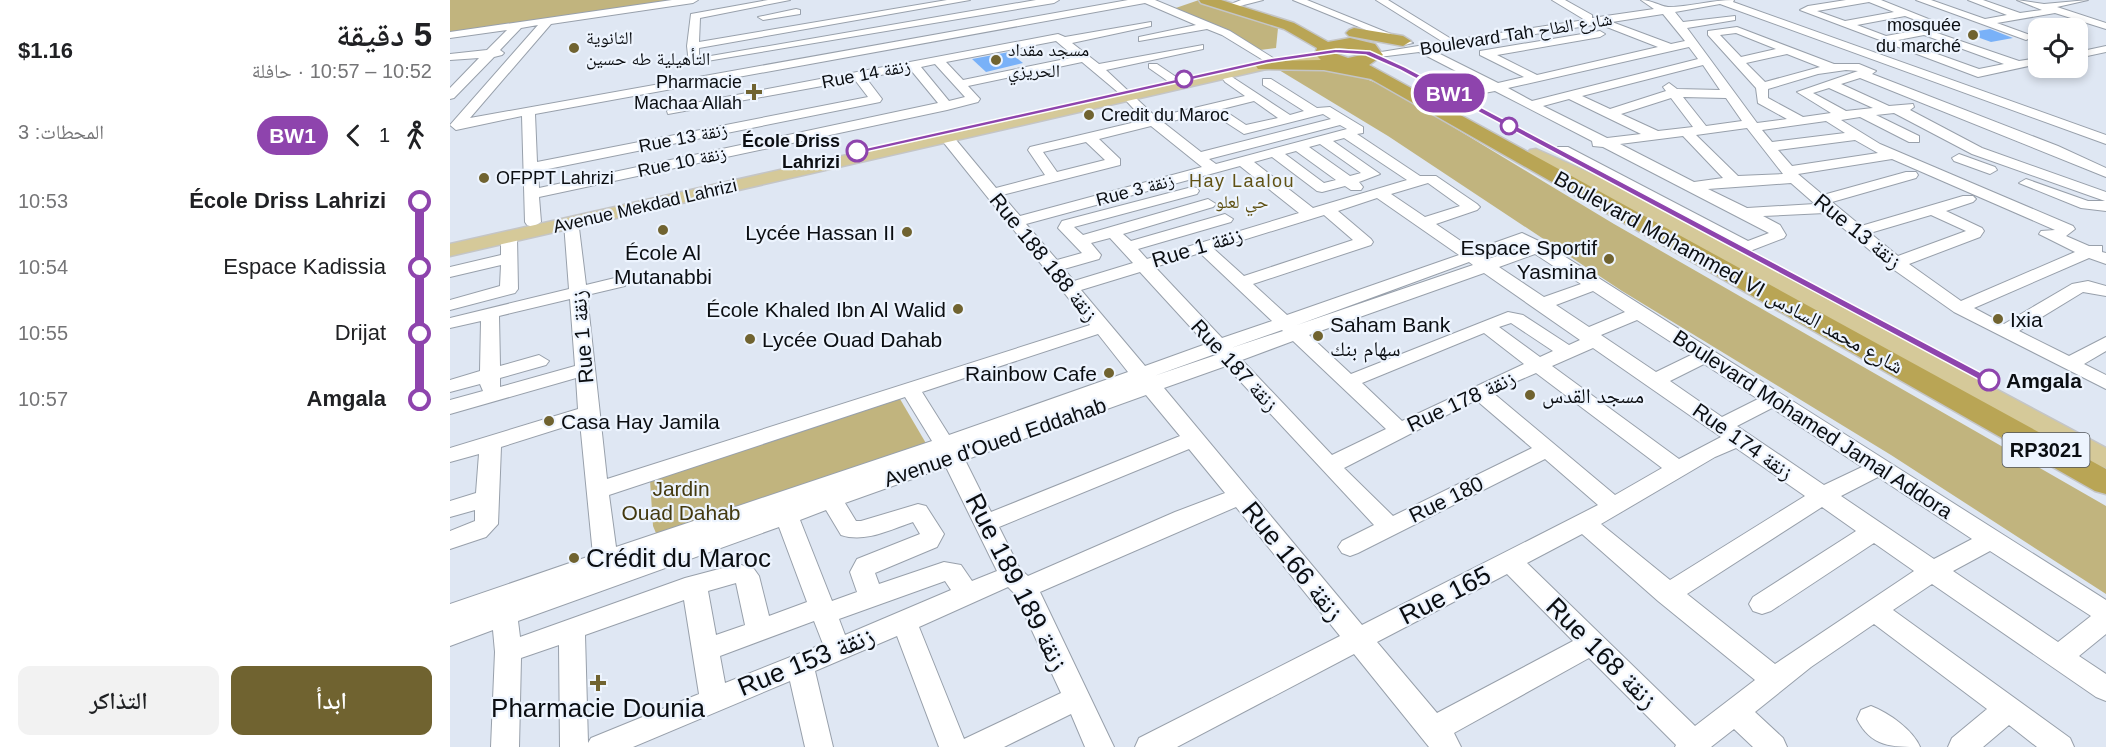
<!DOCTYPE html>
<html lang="ar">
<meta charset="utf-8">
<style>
body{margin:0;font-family:Helvetica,"Noto Naskh Arabic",sans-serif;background:#f2f2f2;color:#202124;direction:rtl;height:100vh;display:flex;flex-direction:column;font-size:22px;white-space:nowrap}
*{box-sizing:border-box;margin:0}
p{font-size:20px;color:#757577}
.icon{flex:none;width:33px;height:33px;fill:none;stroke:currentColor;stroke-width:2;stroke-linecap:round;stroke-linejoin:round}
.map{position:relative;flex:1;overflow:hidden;direction:ltr}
.sheet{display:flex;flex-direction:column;background:#fff;width:450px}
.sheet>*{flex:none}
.badge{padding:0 12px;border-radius:20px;font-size:21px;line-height:39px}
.buttons{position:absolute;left:1578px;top:18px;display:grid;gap:12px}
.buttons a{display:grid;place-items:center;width:60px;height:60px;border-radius:12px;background:#fff;box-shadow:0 3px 9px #0003;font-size:30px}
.map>.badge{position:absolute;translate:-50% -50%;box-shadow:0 0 0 3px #fff}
.legs{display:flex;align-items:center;gap:9px;height:66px;padding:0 18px;font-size:20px}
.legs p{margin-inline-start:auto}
.headline{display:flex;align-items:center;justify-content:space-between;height:102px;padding:0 18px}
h1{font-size:33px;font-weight:600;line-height:45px}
.button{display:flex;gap:12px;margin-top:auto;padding:12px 18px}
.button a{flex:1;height:69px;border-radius:12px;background:#706330;color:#fff;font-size:24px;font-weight:600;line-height:69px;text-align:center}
.button a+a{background:#f2f2f2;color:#202124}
ul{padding:0 18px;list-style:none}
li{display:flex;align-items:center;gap:21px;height:66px;font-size:22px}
li i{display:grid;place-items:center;width:9px;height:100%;margin:0 8px;background:currentColor}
li i::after{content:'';width:15px;height:15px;margin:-8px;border:4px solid;border-radius:50%;background:#fff}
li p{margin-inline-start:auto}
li:first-child i{background:linear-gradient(#0000 50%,currentColor 0)}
li:last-child i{background:linear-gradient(currentColor 50%,#0000 0)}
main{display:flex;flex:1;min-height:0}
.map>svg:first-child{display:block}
</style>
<main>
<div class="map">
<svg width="1656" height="747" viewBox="0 0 1656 747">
<rect width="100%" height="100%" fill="#dfe7f3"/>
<g fill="#c1b47e">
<polygon points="0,0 232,0 0,33"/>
<polygon points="749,0 791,12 828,28 826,48 810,50 717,11"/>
<polygon points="864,67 890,69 937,87 1164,224 1656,506 1656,594 1441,455 1172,291 938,136 829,70"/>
<polygon points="450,399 477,445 208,538 203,526 200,480"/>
</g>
<g fill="#79b1f8">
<polygon points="1540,29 1563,38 1541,42 1516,33"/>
<polygon points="559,52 573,63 536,72 522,59"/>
</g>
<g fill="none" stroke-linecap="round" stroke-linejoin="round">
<defs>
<g id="minor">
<path d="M222 0H248L243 3 101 24 20 118 678 0H705L780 31 823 58 813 60 772 35 757 29 689 41V37L746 25 695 3 85 114 87 162 418 97 405 80 218 114 217 111 223 107 608 34 615 37 701 22V26L622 43 649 64 753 45V49L656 70 706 117 795 96 775 82 773 79 779 75 840 115 854 111 813 85V79H821L867 108 880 107 913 127V133L907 134 970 176H986L1027 204 1030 207 1027 210 986 224 1024 250 1072 233 1095 244 1656 600V634L1629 656 1656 674V701L1646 697 1482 584 1443 610 1620 738 1624 747H1587L1559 725 1533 747H1498L1502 738 1537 709 1424 624 1361 667 1305 712 1333 738 1337 747H1303L1284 729 1261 747H1225L1226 745 1139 658 1004 733 1011 747H979L904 654 727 747H685L689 738 890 636 786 507 590 592 664 747H635L621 714 554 747H489L447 636 365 671 383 747H355L340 681 183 747H110L109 645 71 658 69 747H41L45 652 43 630 0 646V604L143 555 130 422 51 447 48 524 36 537 0 549V531L25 521V510L0 517V501L26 493 29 454 0 462V448L128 409 126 378 0 414V400L33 391 30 384 0 392V380L30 371 31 321 0 328V318L119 289 114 223 116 220H128L136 285 169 277 178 282 175 286 137 295 157 479 640 325 490 138 497 134 502 135 546 188 595 175 578 150 580 147 694 120 669 93 632 62 518 86 530 99 528 102 497 110 89 197 91 222 83 227 77 225 75 222 72 116 6 130 0 125 88 25 71 28 50 50 54 53 52 55 44 57 4 98 0 99V88L29 58 0 60V54L37 50 57 30 0 38V32ZM606 41 625 57 513 80 496 62ZM485 64 515 97 499 101 471 67ZM460 69 488 103 89 188 88 171 430 102 432 99 416 78ZM804 101 828 118 796 125 772 109ZM760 112 794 134 873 114 881 119 751 152 714 123ZM890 125 897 129 766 164 759 159ZM701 126 752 167 570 216 552 195 670 165V159L649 139ZM894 138 957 180 863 208 804 162 822 157 867 191 872 192 895 186 901 190H911L913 187 909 182 930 174 883 141ZM636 142 655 160 607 172 593 152ZM870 144 911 173 900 176 859 147ZM846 151 886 180 874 183 835 154ZM790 166 849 213 697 259 688 249 781 222 783 219 775 214 681 241 673 234 763 207 766 204 758 199 633 235 624 227 747 194 749 191 747 188 742 187 612 221 608 228 632 253 607 260 576 224ZM978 183 1010 206 975 217 941 194ZM927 198 1009 255 837 315 803 284 921 245 923 242 921 239 888 211ZM874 215 903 240 794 276 764 249ZM660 238 683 263 624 281 614 269 649 259 651 255 641 243ZM1070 244 1074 247 1038 259 1034 257ZM750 253 822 321 772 338 705 267ZM1085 254 1131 284 1094 297 1049 267ZM1019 262 1023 265 847 325ZM690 272 756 344 695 366 631 290ZM1034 273 1130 340 1119 345 1073 315 1058 312 901 374 859 335ZM1143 291 1175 312 1139 327 1106 305ZM120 299 125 366 50 387V378L96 365 99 361 89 355 50 366 49 316ZM1187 320 1241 355 1206 372 1151 335ZM1061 323 1103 351 1090 357 1049 327ZM832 330 833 331 781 348ZM1034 333 1074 364 952 421 912 383ZM648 334 678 372 499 435 472 392ZM843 341 936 429 882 455 792 360ZM1143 348 1271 437 1229 459 1102 366ZM765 354 766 355 704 376ZM1254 364 1308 399 1272 417 1220 381ZM776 366 924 525 892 541 888 547 892 553 900 556 908 553 1095 459 1148 505 912 625 714 388ZM1086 373 1212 468 1165 495 1042 392ZM696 395 730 436 541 512 515 460ZM455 397 482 441 166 547 159 495ZM1026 400 1082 448 943 516 894 468ZM1322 408 1412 467 1374 485 1287 426ZM1286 448 1355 496 1220 580 1151 524 1265 457ZM739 449 775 493 725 512 578 576 570 569 549 527ZM496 467 547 571 522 581 511 565 494 562 429 584 425 573 487 547 494 534 476 506 468 504 411 521H406L395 503ZM1428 477 1522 539 1484 559 1391 496ZM1372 507 1406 531 1303 597 1299 604 1303 611 1312 614 1321 611 1424 543 1464 571 1325 664 1237 594ZM376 510 391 535C415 543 439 530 463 522L470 534 407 559 400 572 407 592 382 601 350 520ZM329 527 357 602 319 616 309 576 304 569 288 564 235 578 70 637 68 621ZM1132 534 1208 601 1305 680 1245 726 1077 563ZM1540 551 1641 616 1608 642 1503 571ZM1057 574 1123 641 987 713 927 642ZM495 581 501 590 395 635 389 619ZM286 583 295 625 266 635 258 591ZM558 587 565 594 611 693 514 739 469 627ZM234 600 249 694 141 738 138 743 135 635ZM364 621 373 644 275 683 270 656Z"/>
<polygon points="318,0 340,0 250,18 249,42 497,0 520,0 249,48 249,58 586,0 609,0 604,3 239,64 237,46 241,14"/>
<polygon points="791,0 813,0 786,7 781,4"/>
<polygon points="843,0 857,0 963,43 953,45"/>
<path d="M926 0H938L1003 40 1135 20 1102 0H1115L1142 15V18L1204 9 1191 0C1202 0 1209 6 1218 7 1238 7 1262 0 1284 0L1283 2 1656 135V144L1270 4 1225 12 1233 22 1285 16V20L1237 28 1307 123 1337 119 1308 103 1306 88 1258 35V31L1287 27 1384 64H1409L1426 71 1422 74 1608 146 1656 168V177L1410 78 1391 84 1439 106 1463 104 1464 107 1460 110 1532 148 1656 192V211L1631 208 1569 183 1576 179 1638 201H1655L1522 154 1444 113 1426 115 1469 136V142H1459L1410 117 1391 120 1430 144 1623 226 1625 229 1616 236 1639 246H1652V252L1656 253V264L1639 258 1524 308 1554 324 1622 284 1638 281 1656 286V296L1633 292 1569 331 1619 356 1656 337V351L1634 364 1656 375V389L1504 312 1440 267 1375 213 1313 216 1330 225 1336 235 1334 238 1300 251 1288 248 1106 150 1108 147H1118L1298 241 1319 233 1153 147 1143 146 1142 141 1045 91 1018 96V90L1035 86 969 52 921 58 919 56 925 53 993 42ZM1213 14 1235 41 1221 44 1162 22ZM1149 24 1208 47 1087 75 1047 55 1150 37 1155 34 1150 31 1030 51V55L1074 77 1048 83 982 50ZM1286 33 1326 49 1291 57 1270 35ZM1239 47 1248 59 1082 101 1058 88ZM1337 54 1370 67 1315 82 1296 63ZM1253 65 1270 90 1227 89 1219 83 1213 87 1216 91 1160 109 1132 96ZM1396 70 1408 71 1347 92 1381 113 1353 117 1318 98V89L1368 74ZM1379 88 1423 108 1396 111 1363 93ZM1233 97 1276 98 1292 121 1256 126ZM1221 98 1243 127 1208 131 1171 114ZM1119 99 1191 134 1157 138 1093 106ZM1376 121 1395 133 1322 142 1312 130ZM1297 128 1333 174 1288 176 1246 135ZM1233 136 1273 178 1244 182 1170 144ZM1405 140 1428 153 1342 166 1328 150ZM1442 159 1605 230 1591 231 1589 234 1625 252 1511 301 1459 264 1530 237 1534 231 1532 228 1496 211 1523 202 1526 199 1523 196H1513L1411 226 1382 202 1466 178 1468 175 1466 172H1456L1373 195 1348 174ZM1341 183 1365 204 1297 208 1258 189ZM1481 215 1516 231 1448 256 1420 233Z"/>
<path d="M1396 0H1431L1501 28 1487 33 1569 61 1588 58V64L1528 77 1350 10 1358 6ZM1419 2 1444 12 1395 21 1367 11ZM1455 16 1484 27 1436 36 1407 25ZM1474 35 1554 64 1529 69 1448 40Z"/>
<polygon points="1466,0 1481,0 1535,19 1557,15 1518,0 1533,0 1570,13 1592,10 1567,0 1594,4 1638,0 1607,7 1656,23 1656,29 1605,13 1547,23 1580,35 1582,37 1576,40"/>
<polygon points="346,9 350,10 350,14 313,20 308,17"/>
<polygon points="1656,46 1656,52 1628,58 1628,52"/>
<polygon points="699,64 707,64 729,79 719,82 699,68"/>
<polygon points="1509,154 1545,167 1547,170 1540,174 1504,161 1502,158"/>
<polygon points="59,232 67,237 68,289 65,293 0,310 0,300 50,286 51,265 0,277 0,267 51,255 51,237"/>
<path d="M1421 706C1439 713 1463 730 1470 747 1442 747 1421 747 1407 719L1411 710Z"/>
</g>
<g id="major">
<polygon points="882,56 889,60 887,63 830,66 0,256 0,244 830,58"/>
<polygon points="1086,149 1149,177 1656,448 1656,468 1647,465 1137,185 1080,158 1077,154 1080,150"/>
</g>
<g id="highway">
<path d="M749 0H771L844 23 878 42 900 38 925 44 933 55 919 65 1656 469V494L1645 491 921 79 874 70 808 69 806 66 808 63 814 61 871 60 865 54 867 48 834 29 751 3ZM889 48 914 51 916 54 898 58 881 52Z"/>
<polygon points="904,28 953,36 961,41 953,46 899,36 896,33 899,30"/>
</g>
</defs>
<use href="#minor" stroke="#98a0ab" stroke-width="2"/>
<use href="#major" stroke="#c4c5c6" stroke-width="3"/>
<use href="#highway" stroke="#c4c5c6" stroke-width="3"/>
<use href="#minor" fill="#fff" fill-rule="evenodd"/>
<use href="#major" fill="#d5c999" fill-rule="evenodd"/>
<use href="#highway" fill="#b9a555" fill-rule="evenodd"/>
</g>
<polygon fill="#8e44ad" stroke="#fff" stroke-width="1.5" points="886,49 920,51 955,67 1545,380 1535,383 950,70 916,55 886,53 817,63 407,154 403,151 817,59"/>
<g fill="#706330" stroke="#edf4fe" stroke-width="2">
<circle cx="1523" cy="35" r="6"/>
<circle cx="124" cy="48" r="6"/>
<circle cx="546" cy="60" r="6"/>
<path d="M301 83h6v6h6v6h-6v6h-6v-6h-6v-6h6z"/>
<circle cx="639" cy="115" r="6"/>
<circle cx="34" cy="178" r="6"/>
<circle cx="213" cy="230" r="6"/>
<circle cx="457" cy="232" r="6"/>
<circle cx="1159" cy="259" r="6"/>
<circle cx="508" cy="309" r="6"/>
<circle cx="1548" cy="319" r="6"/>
<circle cx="868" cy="336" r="6"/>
<circle cx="300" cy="339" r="6"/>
<circle cx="659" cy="373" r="6"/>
<circle cx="1080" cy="395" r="6"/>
<circle cx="99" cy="421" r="6"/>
<circle cx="124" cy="558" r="6"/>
<path d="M145 674h6v6h6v6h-6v6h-6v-6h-6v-6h6z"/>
</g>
<g fill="#fff" stroke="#8e44ad" stroke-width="3">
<circle cx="734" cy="79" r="8"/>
<circle cx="1059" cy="126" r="8"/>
<circle cx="407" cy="151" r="10"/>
<circle cx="1539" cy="380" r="10"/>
</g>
<g text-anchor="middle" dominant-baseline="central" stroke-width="4.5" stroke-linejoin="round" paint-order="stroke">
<g font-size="18" fill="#0b0e12" stroke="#edf4fe" text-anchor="start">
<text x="1511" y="25" text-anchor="end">mosquée<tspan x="1511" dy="21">du marché</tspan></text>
<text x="136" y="38">الثانوية<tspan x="136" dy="21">التأهيلية طه حسين</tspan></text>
<text x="558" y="50">مسجد مقداد<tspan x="558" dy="21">الحريزي</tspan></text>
<text x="292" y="82" text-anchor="end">Pharmacie<tspan x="292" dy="21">Machaa Allah</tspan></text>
<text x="651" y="115">Credit du Maroc</text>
<text x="46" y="178">OFPPT Lahrizi</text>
</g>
<g font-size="18" fill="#0b0e12" stroke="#edf4fe">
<text transform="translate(1066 34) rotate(-9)">Boulevard Tah شارع الطاح</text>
<text transform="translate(416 74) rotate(-11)">Rue 14 زنقة</text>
<text transform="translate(233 138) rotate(-11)">Rue 13 زنقة</text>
<text transform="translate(232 162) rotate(-12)">Rue 10 زنقة</text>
<text transform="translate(685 190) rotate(-15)">Rue 3 زنقة</text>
<text transform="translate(195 206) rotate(-13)">Avenue Mekdad Lahrizi</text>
</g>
<g font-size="18" font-weight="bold" fill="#0b0e12" stroke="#edf4fe" text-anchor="end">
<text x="390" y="141">École Driss<tspan x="390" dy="21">Lahrizi</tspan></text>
</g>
<g font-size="18" letter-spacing="1.5" fill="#605215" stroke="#edf4fe">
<text x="792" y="181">Hay Laalou<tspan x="792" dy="21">حي لعلو</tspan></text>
</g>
<rect fill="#edf4fe" stroke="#4f5359" stroke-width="1.5" x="1552.5" y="433" width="87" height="34" rx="4.5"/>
<g font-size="20" font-weight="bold" fill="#0b0e12">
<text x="1596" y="450">RP3021</text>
</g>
<g font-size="21" fill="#0b0e12" stroke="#edf4fe">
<text transform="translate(1408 231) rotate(39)">Rue 13 زنقة</text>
<text transform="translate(747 247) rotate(-17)">Rue 1 زنقة</text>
<text transform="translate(594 257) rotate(51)">Rue 188 زنقة 188</text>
<text transform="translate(1279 272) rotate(29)">Boulevard Mohammed VI شارع محمد السادس</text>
<text transform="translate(132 337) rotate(-95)">Rue 1 زنقة</text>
<text transform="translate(785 365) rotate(47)">Rue 187 زنقة</text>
<text transform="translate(1011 401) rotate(-25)">Rue 178 زنقة</text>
<text transform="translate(1363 424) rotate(33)">Boulevard Mohamed Jamal Addora</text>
<text transform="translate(1293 441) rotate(35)">Rue 174 زنقة</text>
<text transform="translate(545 442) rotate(-19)">Avenue d'Oued Eddahab</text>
<text transform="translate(996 499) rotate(-26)">Rue 180</text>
</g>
<g font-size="21" fill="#0b0e12" stroke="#edf4fe" text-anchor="start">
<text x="445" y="232" text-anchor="end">Lycée Hassan II</text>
<text x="1147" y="247" text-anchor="end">Espace Sportif<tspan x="1147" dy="24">Yasmina</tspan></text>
<text x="213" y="252" text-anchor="middle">École Al<tspan x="213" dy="24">Mutanabbi</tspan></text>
<text x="496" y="309" text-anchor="end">École Khaled Ibn Al Walid</text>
<text x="1560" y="319">Ixia</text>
<text x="880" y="324">Saham Bank<tspan x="880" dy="24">سهام بنك</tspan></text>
<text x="312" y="339">Lycée Ouad Dahab</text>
<text x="647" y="373" text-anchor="end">Rainbow Cafe</text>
<text x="1092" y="395">مسجد القدس</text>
<text x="111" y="421">Casa Hay Jamila</text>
</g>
<g font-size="21" font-weight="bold" fill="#0b0e12" stroke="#edf4fe" text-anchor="start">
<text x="1556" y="380">Amgala</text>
</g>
<g font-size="21" fill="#43390f" stroke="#edf4fe">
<text x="231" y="488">Jardin<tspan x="231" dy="24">Ouad Dahab</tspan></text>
</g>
<g font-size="26" fill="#0b0e12" stroke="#edf4fe" text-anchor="start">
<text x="136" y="558">Crédit du Maroc</text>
<text x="148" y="708" text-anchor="middle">Pharmacie Dounia</text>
</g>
<g font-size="26" fill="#0b0e12" stroke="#edf4fe">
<text transform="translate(843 561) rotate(51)">Rue 166 زنقة</text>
<text transform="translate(567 582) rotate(63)">Rue 189 زنقة 189</text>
<text transform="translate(995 595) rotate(-27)">Rue 165</text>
<text transform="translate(1152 653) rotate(45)">Rue 168 زنقة</text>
<text transform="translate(356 661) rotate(-22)">Rue 153 زنقة</text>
</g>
</g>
</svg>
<div class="buttons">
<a><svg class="icon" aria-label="locate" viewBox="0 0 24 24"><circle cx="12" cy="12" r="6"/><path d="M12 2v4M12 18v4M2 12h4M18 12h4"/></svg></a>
</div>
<b class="badge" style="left:999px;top:93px;background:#8e44ad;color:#fff">BW1</b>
</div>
<section class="sheet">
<div class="headline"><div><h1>5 دقيقة</h1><p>10:52 – 10:57 · حافلة</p></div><b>$1.16</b></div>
<div class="legs"><svg class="icon" aria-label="walk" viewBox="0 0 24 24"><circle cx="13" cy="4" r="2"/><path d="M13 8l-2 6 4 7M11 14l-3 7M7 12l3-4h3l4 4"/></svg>1<svg class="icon" aria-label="back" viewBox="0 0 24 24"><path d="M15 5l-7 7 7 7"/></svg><b class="badge" style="background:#8e44ad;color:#fff">BW1</b><p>المحطات: 3</p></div>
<ul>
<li><i style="color:#8e44ad"></i><b>École Driss Lahrizi</b><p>10:53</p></li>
<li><i style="color:#8e44ad"></i><span>Espace Kadissia</span><p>10:54</p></li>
<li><i style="color:#8e44ad"></i><span>Drijat</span><p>10:55</p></li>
<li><i style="color:#8e44ad"></i><b>Amgala</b><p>10:57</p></li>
</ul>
<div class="button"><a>ابدأ</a><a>التذاكر</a></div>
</section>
</main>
